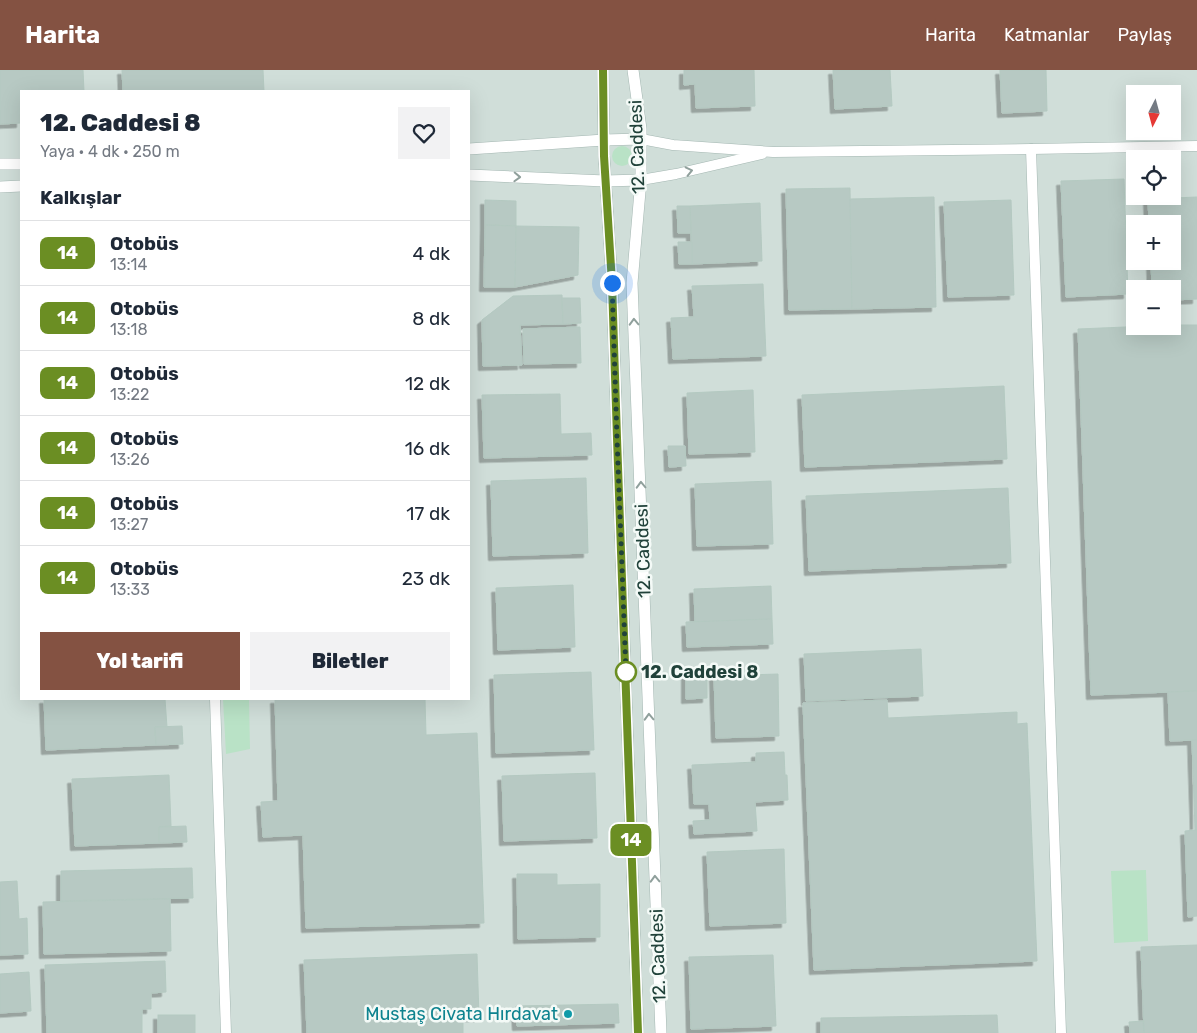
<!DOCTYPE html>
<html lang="tr">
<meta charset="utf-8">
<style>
body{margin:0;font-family:Rubik,sans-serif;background:#f2f2f3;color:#1f2937;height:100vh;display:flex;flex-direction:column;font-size:19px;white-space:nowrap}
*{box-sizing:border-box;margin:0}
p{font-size:16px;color:#747a83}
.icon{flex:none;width:28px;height:28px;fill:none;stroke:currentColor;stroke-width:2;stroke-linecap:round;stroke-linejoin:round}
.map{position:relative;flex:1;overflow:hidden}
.panel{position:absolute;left:20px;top:20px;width:450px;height:610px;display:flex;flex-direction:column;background:#fff;border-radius:0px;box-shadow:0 5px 20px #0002}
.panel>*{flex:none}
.badge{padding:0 10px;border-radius:8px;font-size:18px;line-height:32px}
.needle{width:32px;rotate:186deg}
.tools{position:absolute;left:1126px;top:15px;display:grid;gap:10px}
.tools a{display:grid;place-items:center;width:55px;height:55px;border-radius:0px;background:#fff;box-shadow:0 5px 20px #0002;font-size:25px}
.you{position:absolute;width:25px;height:25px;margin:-12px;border:4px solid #fff;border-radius:50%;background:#1a73e8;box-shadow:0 0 0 8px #1a73e833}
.map>.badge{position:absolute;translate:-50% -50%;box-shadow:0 0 0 2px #fff}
h2{padding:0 20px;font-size:19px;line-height:45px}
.round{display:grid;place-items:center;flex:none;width:52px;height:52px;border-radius:0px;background:#f2f2f3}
.head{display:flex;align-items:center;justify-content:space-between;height:85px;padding:0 20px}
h1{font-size:24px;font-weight:800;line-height:38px}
.primary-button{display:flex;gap:10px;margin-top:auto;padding:10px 20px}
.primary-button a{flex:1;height:58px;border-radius:0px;background:#845242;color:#fff;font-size:20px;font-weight:800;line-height:58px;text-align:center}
.primary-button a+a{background:#f2f2f3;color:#1f2937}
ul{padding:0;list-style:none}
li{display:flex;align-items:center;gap:15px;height:65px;padding:0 20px;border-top:1px solid #e0e1e3}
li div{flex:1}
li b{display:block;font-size:19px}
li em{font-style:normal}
li .badge{min-width:55px;font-weight:700;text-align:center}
header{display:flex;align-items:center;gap:30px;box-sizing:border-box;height:70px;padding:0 25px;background:#845242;color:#fff}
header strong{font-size:24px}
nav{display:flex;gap:28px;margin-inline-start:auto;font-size:18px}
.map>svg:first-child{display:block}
</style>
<header>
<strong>Harita</strong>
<nav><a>Harita</a><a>Katmanlar</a><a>Paylaş</a></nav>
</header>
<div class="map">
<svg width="1197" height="963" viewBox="0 0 1197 963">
<defs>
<filter id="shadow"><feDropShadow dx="-4.5" dy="4.5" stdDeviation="0" flood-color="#0004"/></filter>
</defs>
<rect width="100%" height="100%" fill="#e2eeea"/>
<path fill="#d0ded9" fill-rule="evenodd" d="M0 0H1197V963H0ZM21 21H469V629H21ZM1135 24H1172V61H1135ZM1135 89H1172V126H1135ZM1135 154H1172V191H1135ZM1135 219H1172V256H1135Z"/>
<g fill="#b9e2c6">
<circle cx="622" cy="86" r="10"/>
<polygon points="223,629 249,629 250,679 226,684"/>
<polygon points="1146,800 1148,871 1114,873 1111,801"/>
</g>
<g fill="#b7c9c3" stroke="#b4c9c1" filter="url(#shadow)">
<polygon points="0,0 83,0 84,21 21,21 21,53 0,54"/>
<polygon points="122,0 263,0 264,21 123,21"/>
<polygon points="684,0 754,0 755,36 696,38 695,14 684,15"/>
<polygon points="833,0 890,0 892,36 835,39"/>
<polygon points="1000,0 1046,0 1047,41 1002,43"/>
<polygon points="1124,109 1128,224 1066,227 1061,111"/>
<polygon points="850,118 852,239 789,240 786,119"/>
<polygon points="934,127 936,237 852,239 850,129"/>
<polygon points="1197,127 1197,229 1172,230 1172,219 1152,219 1151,191 1172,191 1172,154 1149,154 1148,129"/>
<polygon points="485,130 516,131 516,156 485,155"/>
<polygon points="1011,130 1014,225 948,227 944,132"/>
<polygon points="760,133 762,191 692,194 690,136"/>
<polygon points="677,136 690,136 691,163 678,163"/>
<polygon points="485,155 516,156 515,217 484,217"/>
<polygon points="516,156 579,157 578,205 515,217"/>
<polygon points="678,172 692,172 692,194 679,194"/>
<polygon points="763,214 766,286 673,289 671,248 694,247 692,216"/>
<polygon points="562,225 563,254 520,255 522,295 483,296 482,250 513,226"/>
<polygon points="562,228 580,228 581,253 563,254"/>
<polygon points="1172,255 1197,255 1197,621 1091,625 1078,259"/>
<polygon points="580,257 581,293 524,294 523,259"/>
<polygon points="1004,316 1007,389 805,397 802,325"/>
<polygon points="753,320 755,382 689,384 687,323"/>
<polygon points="560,324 561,364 591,363 592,385 484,388 482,325"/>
<polygon points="668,376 685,376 686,396 669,397"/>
<polygon points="586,408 588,483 493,486 491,411"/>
<polygon points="771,411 773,474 697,476 695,414"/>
<polygon points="1008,418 1011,493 809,501 806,426"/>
<polygon points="573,515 575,577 498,580 496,518"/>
<polygon points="771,516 772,549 695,552 694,519"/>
<polygon points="772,549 773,574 687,577 686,552"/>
<polygon points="921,579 923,626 806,631 804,584"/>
<polygon points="591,602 594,680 496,683 494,605"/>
<polygon points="686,602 707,602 707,628 686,629"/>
<polygon points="778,604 779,666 716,668 714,606"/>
<polygon points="1197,621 1197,670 1170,671 1168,622"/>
<polygon points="44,629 165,629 167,657 155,657 156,675 46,680"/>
<polygon points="275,629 425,629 426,665 477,663 484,853 306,858 303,765 263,767 261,732 278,731"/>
<polygon points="887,630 888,648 1017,642 1017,654 1027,653 1037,891 814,900 803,633"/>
<polygon points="182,656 183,674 156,675 155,657"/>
<polygon points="1192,670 1197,670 1197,760 1195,760"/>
<polygon points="784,682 785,705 787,705 788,730 755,732 757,761 694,764 693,751 710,750 709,734 694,734 692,695 756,692 756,683"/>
<polygon points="595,703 597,768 504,771 502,706"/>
<polygon points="169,705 171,756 159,757 159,773 75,776 72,709"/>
<polygon points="186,756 187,772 159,773 159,757"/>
<polygon points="1195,760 1197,760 1197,846 1188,847 1185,761"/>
<polygon points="784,779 786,853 710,856 707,782"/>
<polygon points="192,798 193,828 61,831 61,801"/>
<polygon points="517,804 557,804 557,815 600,814 600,867 518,869"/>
<polygon points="17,811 19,849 27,848 28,884 0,885 0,812"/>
<polygon points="170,829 171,881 44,884 43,832"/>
<polygon points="1197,875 1197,963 1144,963 1141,877"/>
<polygon points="477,884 479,947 463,947 463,963 307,963 304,890"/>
<polygon points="773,885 776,956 691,959 689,887"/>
<polygon points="165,891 166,922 151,923 151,939 142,939 142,963 47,963 45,895"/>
<polygon points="29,902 31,941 0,943 0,904"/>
<polygon points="618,934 619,953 517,956 516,936"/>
<rect x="158" y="945" width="37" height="18"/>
<polygon points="997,945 998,963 821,963 821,948"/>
<polygon points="1143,951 1144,963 1130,963 1129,952"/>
</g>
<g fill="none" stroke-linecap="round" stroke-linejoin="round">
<defs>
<g id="minor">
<polyline points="641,69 673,75 773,82 1031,79 1197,76"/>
<polyline points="1031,79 1061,963"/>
<polyline points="641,110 676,104 762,84"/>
<polyline points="215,629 226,963"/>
</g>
<g id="tertiary">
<polyline points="603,0 604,86 612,213 617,368 638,963"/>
<polyline points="633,0 641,59 641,110 632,213 661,963"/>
<polyline points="469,79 604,70 641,69"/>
<polyline points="0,94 21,94"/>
<polyline points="469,105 605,111 641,110"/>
<polyline points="0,117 21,116"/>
</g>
</defs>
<use href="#minor" stroke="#a4b7b2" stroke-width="11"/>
<use href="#tertiary" stroke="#a4b7b2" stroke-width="12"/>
<use href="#minor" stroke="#fff" stroke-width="10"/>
<use href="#tertiary" stroke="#fff" stroke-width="11"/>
</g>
<defs><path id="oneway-chevron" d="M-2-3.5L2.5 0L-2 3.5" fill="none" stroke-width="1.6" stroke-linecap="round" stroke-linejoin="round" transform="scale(1.25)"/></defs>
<g stroke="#90a09c">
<use href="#oneway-chevron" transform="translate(689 101) rotate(-13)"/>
<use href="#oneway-chevron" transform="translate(517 107) rotate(2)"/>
<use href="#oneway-chevron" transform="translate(634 252) rotate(-92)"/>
<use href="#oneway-chevron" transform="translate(641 415) rotate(-92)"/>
<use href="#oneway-chevron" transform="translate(649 647) rotate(-92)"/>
<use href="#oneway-chevron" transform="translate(655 809) rotate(-92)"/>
</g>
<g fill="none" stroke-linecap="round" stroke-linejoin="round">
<defs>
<polyline id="line" points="603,0 604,86 612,213 617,368 638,963"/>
</defs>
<use href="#line" stroke="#fff" stroke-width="11"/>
<use href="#line" stroke="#6b8e23" stroke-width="8"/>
<polyline stroke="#20423a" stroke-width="5" stroke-dasharray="0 9" points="612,213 617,368 626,602"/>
</g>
<circle fill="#fff" stroke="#6b8e23" stroke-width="2.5" cx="626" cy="602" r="10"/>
<circle fill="#0f9aa8" stroke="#f4faf7" stroke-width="2" cx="568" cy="944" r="5"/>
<g text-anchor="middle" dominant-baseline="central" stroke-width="5" stroke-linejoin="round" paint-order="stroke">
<g font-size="18" fill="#20423a" stroke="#f4faf7">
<text transform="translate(637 77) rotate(-92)">12. Caddesi</text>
<text transform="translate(643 481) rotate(-92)">12. Caddesi</text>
<text transform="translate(658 886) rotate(-92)">12. Caddesi</text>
</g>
<g font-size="18" font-weight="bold" fill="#20423a" stroke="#f4faf7" text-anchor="start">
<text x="641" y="602">12. Caddesi 8</text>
</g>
<g font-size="18" fill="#0d838f" stroke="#f4faf7" text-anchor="end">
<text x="558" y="944">Mustaş Civata Hırdavat</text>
</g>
</g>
</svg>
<div class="tools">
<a><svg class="needle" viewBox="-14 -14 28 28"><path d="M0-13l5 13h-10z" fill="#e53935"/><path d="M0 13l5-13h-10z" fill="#747a83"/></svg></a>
<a><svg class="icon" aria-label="locate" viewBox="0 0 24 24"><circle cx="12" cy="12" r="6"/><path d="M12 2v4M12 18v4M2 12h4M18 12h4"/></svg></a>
<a>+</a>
<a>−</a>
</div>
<div class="you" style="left:612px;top:213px"></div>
<b class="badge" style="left:631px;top:770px;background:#6b8e23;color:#fff">14</b>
<section class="panel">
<div class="head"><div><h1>12. Caddesi 8</h1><p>Yaya · 4 dk · 250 m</p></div><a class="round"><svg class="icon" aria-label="heart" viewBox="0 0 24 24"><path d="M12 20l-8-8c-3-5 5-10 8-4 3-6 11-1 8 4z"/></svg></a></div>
<h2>Kalkışlar</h2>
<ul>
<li><span class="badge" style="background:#6b8e23;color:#fff">14</span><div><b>Otobüs</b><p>13:14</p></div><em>4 dk</em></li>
<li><span class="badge" style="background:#6b8e23;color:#fff">14</span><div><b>Otobüs</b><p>13:18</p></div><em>8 dk</em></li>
<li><span class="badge" style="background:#6b8e23;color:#fff">14</span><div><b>Otobüs</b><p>13:22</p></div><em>12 dk</em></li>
<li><span class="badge" style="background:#6b8e23;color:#fff">14</span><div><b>Otobüs</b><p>13:26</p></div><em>16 dk</em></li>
<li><span class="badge" style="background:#6b8e23;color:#fff">14</span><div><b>Otobüs</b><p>13:27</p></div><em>17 dk</em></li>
<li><span class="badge" style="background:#6b8e23;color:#fff">14</span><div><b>Otobüs</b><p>13:33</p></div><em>23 dk</em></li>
</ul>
<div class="primary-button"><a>Yol tarifi</a><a>Biletler</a></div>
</section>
</div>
